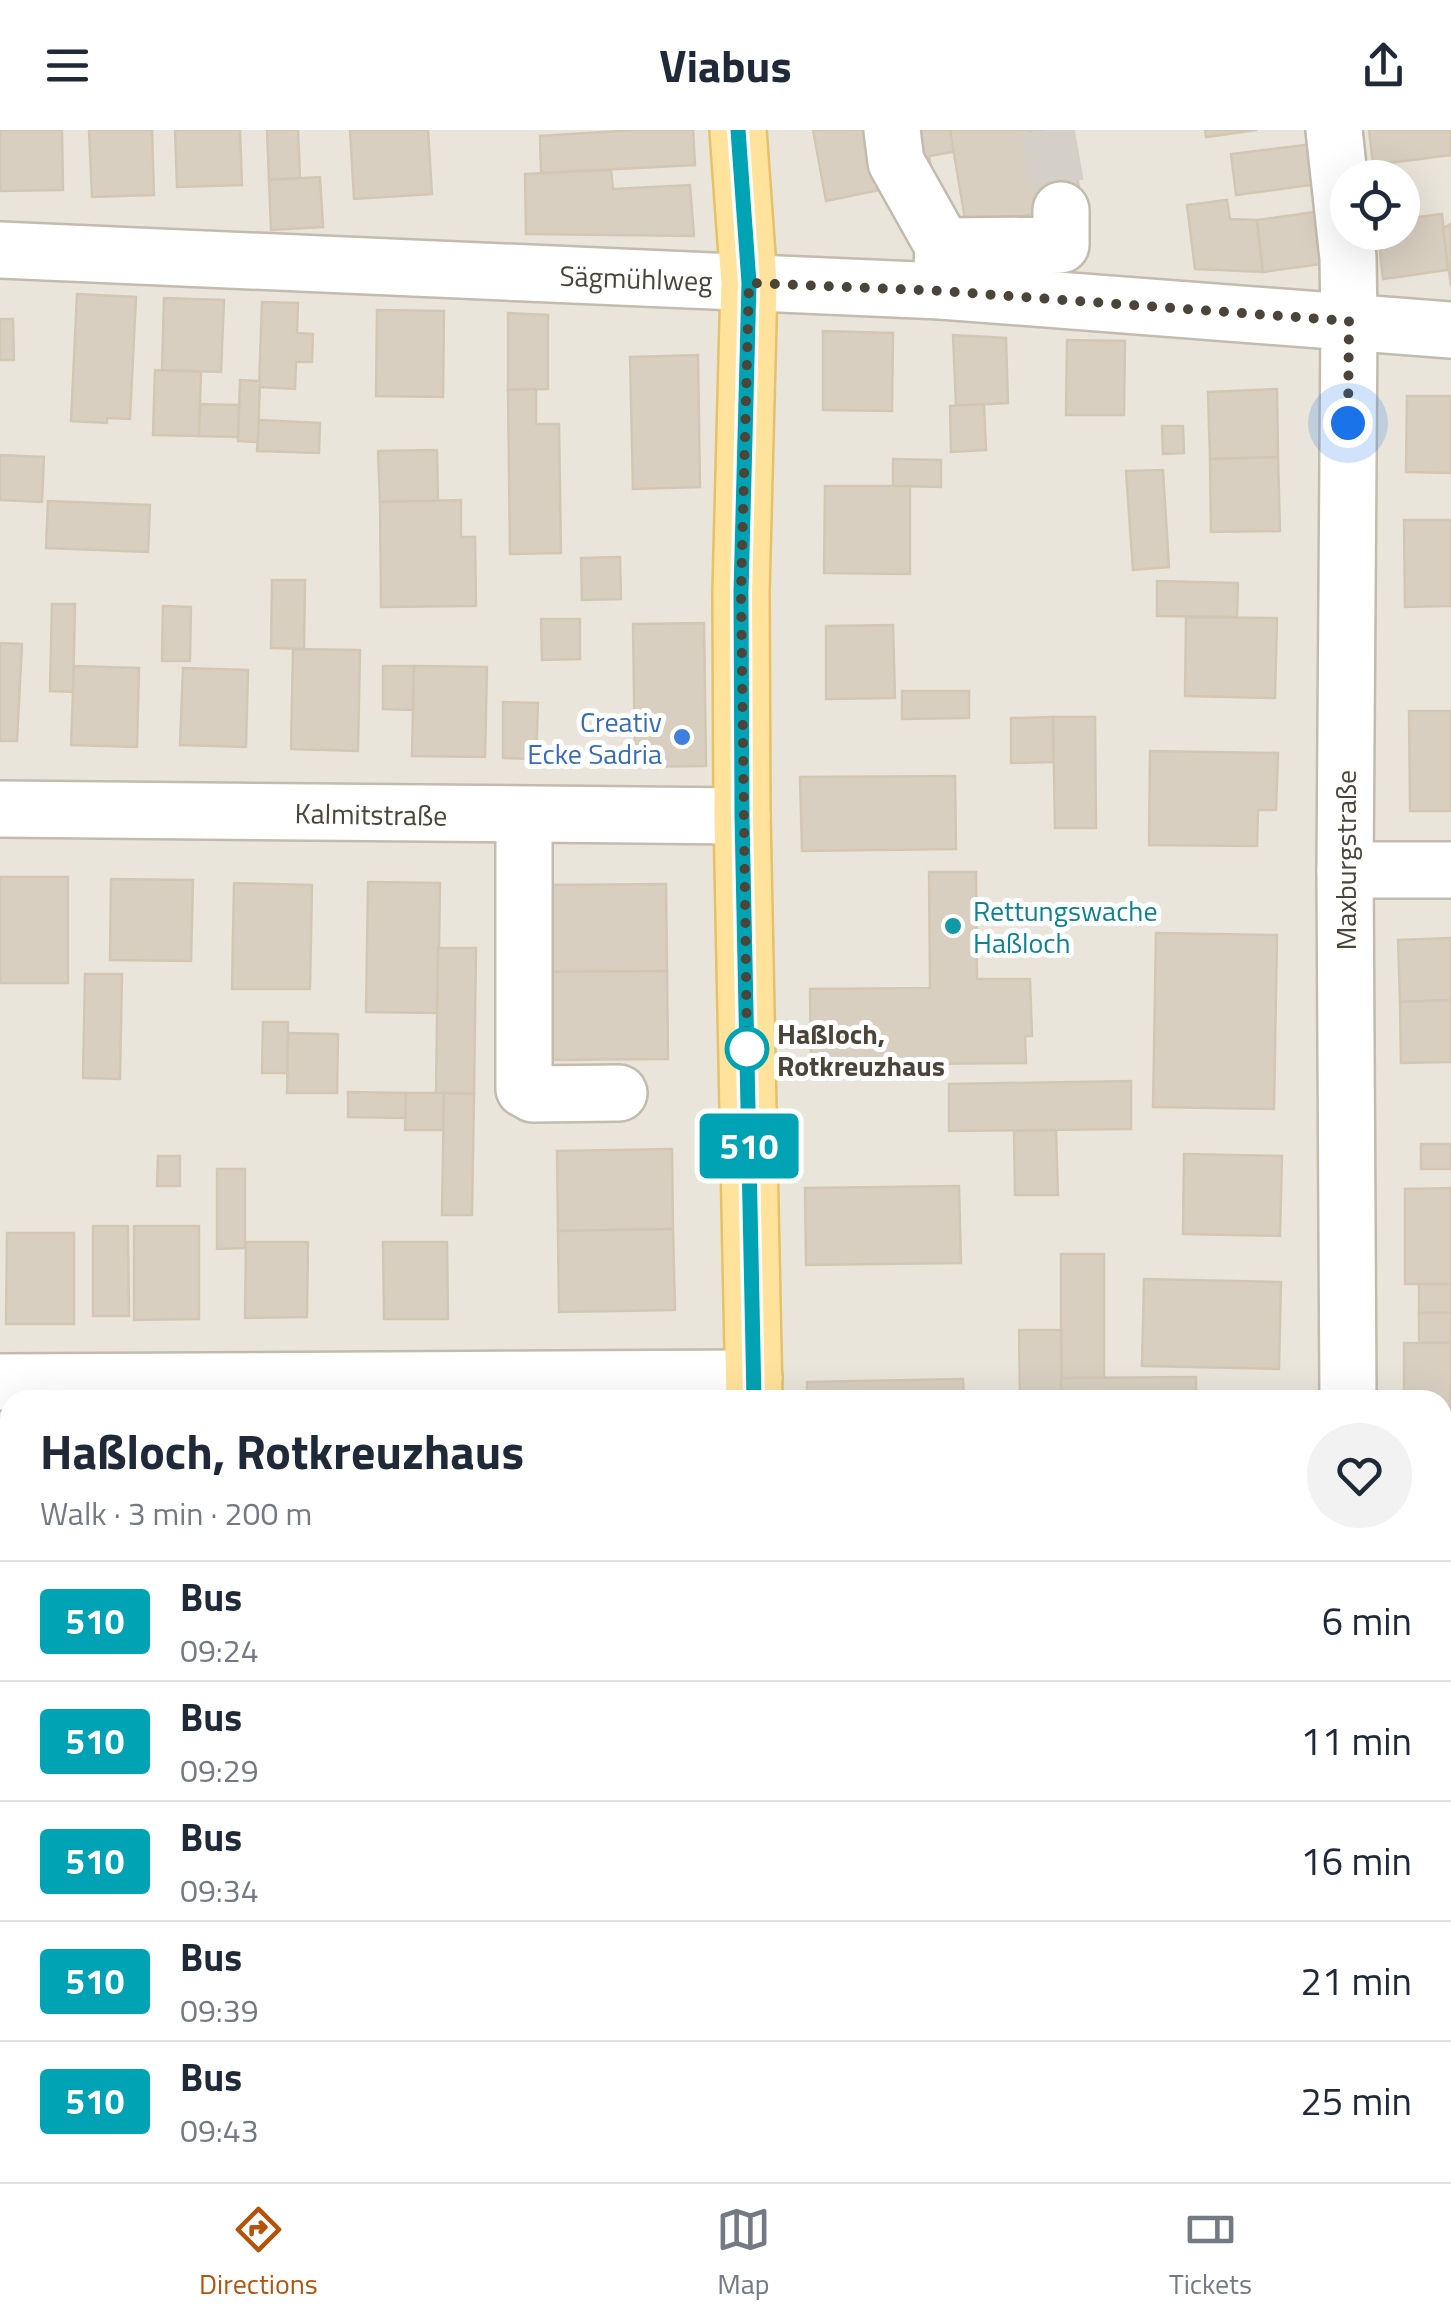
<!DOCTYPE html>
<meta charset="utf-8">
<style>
body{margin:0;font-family:"Titillium Web",sans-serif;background:#f2f2f3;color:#1f2937;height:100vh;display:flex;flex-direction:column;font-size:38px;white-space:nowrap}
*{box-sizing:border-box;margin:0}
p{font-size:32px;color:#747a83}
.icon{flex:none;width:55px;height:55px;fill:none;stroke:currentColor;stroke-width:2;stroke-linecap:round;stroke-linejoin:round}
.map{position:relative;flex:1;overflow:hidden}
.panel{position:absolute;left:0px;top:1260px;width:1452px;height:792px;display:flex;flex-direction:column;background:#fff;border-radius:30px 30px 0 0;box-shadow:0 10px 40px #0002}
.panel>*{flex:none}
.badge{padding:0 20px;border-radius:8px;font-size:35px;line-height:65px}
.tools{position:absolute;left:1330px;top:30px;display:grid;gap:20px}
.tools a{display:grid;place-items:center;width:90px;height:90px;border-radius:50%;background:#fff;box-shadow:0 10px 40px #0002;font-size:50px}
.you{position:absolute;width:50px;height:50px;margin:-25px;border:8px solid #fff;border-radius:50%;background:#1a73e8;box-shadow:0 0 0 15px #1a73e833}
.map>.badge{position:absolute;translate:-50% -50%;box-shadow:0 0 0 5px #fff}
.round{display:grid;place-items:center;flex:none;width:105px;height:105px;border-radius:52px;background:#f2f2f3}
.head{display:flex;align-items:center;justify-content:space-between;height:170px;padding:0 40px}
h1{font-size:48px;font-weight:700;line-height:75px}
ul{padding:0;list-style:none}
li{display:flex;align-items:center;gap:30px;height:120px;padding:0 40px;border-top:2px solid #e0e1e3}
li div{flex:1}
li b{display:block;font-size:38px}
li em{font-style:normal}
li .badge{min-width:110px;font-weight:700;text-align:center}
header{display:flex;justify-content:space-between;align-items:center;height:130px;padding:0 40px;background:#fff;font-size:45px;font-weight:700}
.menu{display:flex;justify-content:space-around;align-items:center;height:140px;border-top:2px solid #e0e1e3;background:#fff;font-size:28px;color:#747a83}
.menu a{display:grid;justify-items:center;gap:5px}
.menu .on{color:#b45309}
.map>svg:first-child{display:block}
</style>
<header><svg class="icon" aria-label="menu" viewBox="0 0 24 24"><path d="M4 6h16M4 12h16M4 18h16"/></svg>Viabus<svg class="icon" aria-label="share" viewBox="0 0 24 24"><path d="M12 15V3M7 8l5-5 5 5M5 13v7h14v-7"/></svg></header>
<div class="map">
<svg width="1451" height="2052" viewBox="0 0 1451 2052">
<rect width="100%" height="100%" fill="#f6f3ec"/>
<path fill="#eae5da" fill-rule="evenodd" d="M0 0H1451V2052H0ZM1348 48H1402V102H1348ZM10 1270H1442V2042H10Z"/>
<g fill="#d8cfc1" stroke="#d3c7b4" stroke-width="2.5">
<polygon points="0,0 62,0 63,60 0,61"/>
<polygon points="89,0 152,0 154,65 92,67"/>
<polygon points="175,0 240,0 242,55 177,57"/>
<polygon points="267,0 298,0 300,48 269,50"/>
<polygon points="350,0 428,0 432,64 354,69"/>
<polygon points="635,0 693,0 695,35 541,43 540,6"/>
<polygon points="813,0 955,0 959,21 929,26 933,49 826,71"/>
<polygon points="950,0 1030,0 1044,82 966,95"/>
<polygon points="1030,0 1069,0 1082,76 1044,82"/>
<polygon points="1205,0 1257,0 1206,7"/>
<polygon points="1369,0 1451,0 1451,25 1373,35"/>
<polygon points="1314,14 1319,54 1236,65 1231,24"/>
<polygon points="611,40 613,59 690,55 694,106 526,104 525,44"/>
<polygon points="320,47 323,97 271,100 269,50"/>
<polygon points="1227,70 1230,89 1257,90 1263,142 1195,139 1187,75"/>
<polygon points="1315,82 1321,134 1263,142 1257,90"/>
<polygon points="1442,84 1448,140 1383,149 1378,102 1402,102 1402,89"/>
<polygon points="1451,94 1451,156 1443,98"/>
<polygon points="77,164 136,167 130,289 107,288 107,293 71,291"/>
<polygon points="164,168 224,170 221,242 162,240"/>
<polygon points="262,172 298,173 297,203 313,204 312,232 296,232 295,259 259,257"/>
<polygon points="377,180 444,181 443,267 376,266"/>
<polygon points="508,183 548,185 548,259 508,260"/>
<polygon points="0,189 13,189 14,230 0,230"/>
<polygon points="823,201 893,203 892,281 823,280"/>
<polygon points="953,205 1006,208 1008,273 956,276"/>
<polygon points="1067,210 1125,211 1124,285 1066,285"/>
<polygon points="698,225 700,357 633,359 630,227"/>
<polygon points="155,240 201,242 199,306 153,305"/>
<polygon points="240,250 260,251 258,312 238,311"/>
<polygon points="536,259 536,294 559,294 561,423 510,424 508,260"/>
<polygon points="1277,259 1278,327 1210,329 1208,262"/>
<polygon points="1407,266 1451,266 1451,343 1406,342"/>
<polygon points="200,274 239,275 238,307 199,306"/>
<polygon points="984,274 986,320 951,322 950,276"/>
<polygon points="259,290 320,293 319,323 257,321"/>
<polygon points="1162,296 1183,296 1184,323 1163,324"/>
<polygon points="437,320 438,371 380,372 378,321"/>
<polygon points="0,325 44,327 42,372 0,370"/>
<polygon points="1278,327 1280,401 1211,402 1210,329"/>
<polygon points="893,329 941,330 941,357 893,356"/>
<polygon points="1163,340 1169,437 1133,440 1126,341"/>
<polygon points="825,356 910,356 910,444 824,443"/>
<polygon points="461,370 461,407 475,407 476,476 381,477 380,372"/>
<polygon points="48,371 150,375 148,422 46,418"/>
<polygon points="1404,390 1451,390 1451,476 1405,477"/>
<polygon points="620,427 621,469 582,470 581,428"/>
<polygon points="272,450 305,450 304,519 271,518"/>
<polygon points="1157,451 1238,453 1237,487 1157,486"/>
<polygon points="52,474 75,474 73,562 50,561"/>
<polygon points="163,476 191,477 190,531 162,531"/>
<polygon points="1186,487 1277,488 1275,568 1185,566"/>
<polygon points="541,489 580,489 580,529 542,530"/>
<polygon points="704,493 706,636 635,637 633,494"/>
<polygon points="893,495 895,568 826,569 826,496"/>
<polygon points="0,513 22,514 17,611 0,611"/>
<polygon points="293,519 360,520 358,621 291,619"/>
<polygon points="74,536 139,538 137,617 71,615"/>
<polygon points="383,536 414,536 413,580 383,579"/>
<polygon points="414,536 487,537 485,627 412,626"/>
<polygon points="183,538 248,540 246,617 180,615"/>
<polygon points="902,561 969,561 969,588 902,589"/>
<polygon points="503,572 538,573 536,629 503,628"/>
<polygon points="1409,581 1451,581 1451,681 1410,681"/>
<polygon points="1053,587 1054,632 1011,633 1011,588"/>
<polygon points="1053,587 1095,587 1096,698 1055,698"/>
<polygon points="1150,621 1278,623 1276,680 1258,680 1257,716 1149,715"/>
<polygon points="955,646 956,719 802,721 800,647"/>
<polygon points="929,742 976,742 977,849 1030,849 1032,906 1025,906 1026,933 811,935 810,859 930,858"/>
<rect x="0" y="747" width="68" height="106"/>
<polygon points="111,749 193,750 191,831 110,830"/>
<polygon points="368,752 440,753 438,883 366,882"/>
<polygon points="234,753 312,755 310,859 232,859"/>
<polygon points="666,754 667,841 545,842 543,755"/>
<polygon points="1156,803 1277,805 1274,979 1153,977"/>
<polygon points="1451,808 1451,870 1400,872 1398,810"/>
<polygon points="438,818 476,818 474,964 436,963"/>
<polygon points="667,841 668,929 545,930 545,842"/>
<polygon points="85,844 122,844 120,949 83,948"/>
<polygon points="1451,870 1451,932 1401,933 1400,872"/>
<polygon points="263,892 288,892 287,943 262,943"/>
<polygon points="288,903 338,904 337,963 287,963"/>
<polygon points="1131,951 1131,999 949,1001 949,954"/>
<polygon points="348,962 406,963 406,988 348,987"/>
<polygon points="406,963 444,963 444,1000 405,1000"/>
<polygon points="444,963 474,964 472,1085 442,1085"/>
<polygon points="1056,1000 1058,1065 1015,1065 1014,1001"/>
<rect x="1421" y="1014" width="30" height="25"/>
<polygon points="672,1019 673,1099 558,1101 557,1021"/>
<polygon points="1184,1024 1282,1026 1280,1106 1183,1104"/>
<polygon points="158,1026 180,1026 180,1056 157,1056"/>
<polygon points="217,1039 245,1039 245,1118 217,1119"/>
<polygon points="959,1056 961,1133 806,1135 805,1058"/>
<polygon points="1451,1058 1451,1154 1405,1154 1405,1059"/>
<polygon points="93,1096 128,1096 129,1186 93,1186"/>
<polygon points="134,1096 199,1096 199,1189 134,1190"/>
<polygon points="673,1099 675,1180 559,1182 558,1101"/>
<polygon points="7,1103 74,1103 74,1194 6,1194"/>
<polygon points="246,1112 308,1112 307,1187 245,1188"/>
<polygon points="383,1112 447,1112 448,1189 384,1189"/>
<rect x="1061" y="1124" width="43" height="124"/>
<polygon points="1144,1149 1281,1152 1279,1239 1142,1236"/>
<rect x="1419" y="1154" width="32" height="29"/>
<rect x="1419" y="1183" width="32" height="30"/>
<polygon points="1019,1200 1061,1200 1062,1270 1020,1270"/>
<polygon points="1404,1213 1451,1213 1451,1311 1442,1311 1442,1270 1404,1270"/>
<polygon points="1196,1247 1196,1270 1062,1270 1061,1248"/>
<polygon points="963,1249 964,1270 807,1270 807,1252"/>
<rect x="0" y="1308" width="9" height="63"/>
<rect x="1442" y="1352" width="9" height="44"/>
<rect x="1442" y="1396" width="9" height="97"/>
<rect x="1442" y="1624" width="9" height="109"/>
<rect x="1442" y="1810" width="9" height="101"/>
<rect x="623" y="2042" width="45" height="10"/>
<rect x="846" y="2042" width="116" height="10"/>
<polygon points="1031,2042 1071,2042 1072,2052 1031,2052"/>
<rect x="1095" y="2042" width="91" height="10"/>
</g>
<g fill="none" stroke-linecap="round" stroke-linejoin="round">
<polyline stroke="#d4d0c8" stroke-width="55" stroke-dasharray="55 28" stroke-linecap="butt" points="1047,0 1061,80"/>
<defs>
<g id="minor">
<polyline points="892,0 896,32 943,116 941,161"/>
<polyline points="1334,0 1348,128 1349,191 1345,740 1348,1270"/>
<polyline points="943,116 1061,115 1061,80"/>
<polyline points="0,120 941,161 1451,200"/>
<polyline points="0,679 742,686"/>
<polyline points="524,686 524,959 533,964 619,963"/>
<polyline points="1345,740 1451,740"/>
<polyline points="0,1252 754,1248"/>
<polyline points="1442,1557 1451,1557"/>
<polyline points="1442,2005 1451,2005"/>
</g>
<g id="major">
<polyline points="738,0 749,153 741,462 742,686 754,1270"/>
<polyline points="762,2042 762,2052"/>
</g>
</defs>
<use href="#minor" stroke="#c2bbae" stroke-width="60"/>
<use href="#major" stroke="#e6c16a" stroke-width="60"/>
<use href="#minor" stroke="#fff" stroke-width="55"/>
<use href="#major" stroke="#ffe39c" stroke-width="55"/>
</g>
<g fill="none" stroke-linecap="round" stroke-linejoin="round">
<defs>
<polyline id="line" points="738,0 749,153 741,462 742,686 754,1270"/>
</defs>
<use href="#line" stroke="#fff" stroke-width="22"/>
<use href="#line" stroke="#00a3b4" stroke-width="15"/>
<polyline stroke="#4b4439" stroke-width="10" stroke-dasharray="0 18" points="747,919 741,462 749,153 941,161 1349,191 1348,293"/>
</g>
<circle fill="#3f7fe0" stroke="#fff" stroke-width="4" cx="682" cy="607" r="10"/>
<circle fill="#0f9aa8" stroke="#fff" stroke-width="4" cx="953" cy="796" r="10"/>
<circle fill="#fff" stroke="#00a3b4" stroke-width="5" cx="747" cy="919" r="20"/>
<g text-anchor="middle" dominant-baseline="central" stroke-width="10" stroke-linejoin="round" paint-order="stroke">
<g font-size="28" fill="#4b4439" stroke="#fff">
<text transform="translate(636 148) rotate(2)">Sägmühlweg</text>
<text transform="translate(371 684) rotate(1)">Kalmitstraße</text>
<text transform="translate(1345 730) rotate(-90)">Maxburgstraße</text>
</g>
<g font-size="28" fill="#366cbe" stroke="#fff" text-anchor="end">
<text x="662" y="591">Creativ<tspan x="662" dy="32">Ecke Sadria</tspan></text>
</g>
<g font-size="28" fill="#0d838f" stroke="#fff" text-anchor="start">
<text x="973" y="780">Rettungswache<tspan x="973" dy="32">Haßloch</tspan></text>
</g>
<g font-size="28" font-weight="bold" fill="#4b4439" stroke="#fff" text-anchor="start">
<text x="777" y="903">Haßloch,<tspan x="777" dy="32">Rotkreuzhaus</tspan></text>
</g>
</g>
</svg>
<div class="tools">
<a><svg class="icon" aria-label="locate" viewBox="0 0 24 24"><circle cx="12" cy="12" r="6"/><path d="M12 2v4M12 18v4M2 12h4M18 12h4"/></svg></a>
</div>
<div class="you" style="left:1348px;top:293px"></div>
<b class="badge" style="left:749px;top:1016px;background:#00a3b4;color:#fff">510</b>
<section class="panel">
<div class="head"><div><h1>Haßloch, Rotkreuzhaus</h1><p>Walk · 3 min · 200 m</p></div><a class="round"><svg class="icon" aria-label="heart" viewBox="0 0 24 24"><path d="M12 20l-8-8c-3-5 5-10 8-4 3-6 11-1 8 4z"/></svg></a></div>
<ul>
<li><span class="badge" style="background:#00a3b4;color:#fff">510</span><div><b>Bus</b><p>09:24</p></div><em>6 min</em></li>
<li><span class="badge" style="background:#00a3b4;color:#fff">510</span><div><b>Bus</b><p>09:29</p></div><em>11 min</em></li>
<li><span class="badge" style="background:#00a3b4;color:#fff">510</span><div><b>Bus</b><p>09:34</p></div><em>16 min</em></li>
<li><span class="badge" style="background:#00a3b4;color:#fff">510</span><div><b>Bus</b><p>09:39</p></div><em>21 min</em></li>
<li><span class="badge" style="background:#00a3b4;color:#fff">510</span><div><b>Bus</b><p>09:43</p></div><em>25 min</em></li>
</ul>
</section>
</div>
<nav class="menu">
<a class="on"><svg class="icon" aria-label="directions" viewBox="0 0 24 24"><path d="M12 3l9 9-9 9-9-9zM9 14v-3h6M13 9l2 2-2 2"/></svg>Directions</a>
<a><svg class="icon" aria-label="map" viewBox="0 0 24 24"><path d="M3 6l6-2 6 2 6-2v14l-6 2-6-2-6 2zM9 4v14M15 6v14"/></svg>Map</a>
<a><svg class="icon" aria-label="tickets" viewBox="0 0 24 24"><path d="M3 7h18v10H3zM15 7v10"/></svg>Tickets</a>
</nav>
